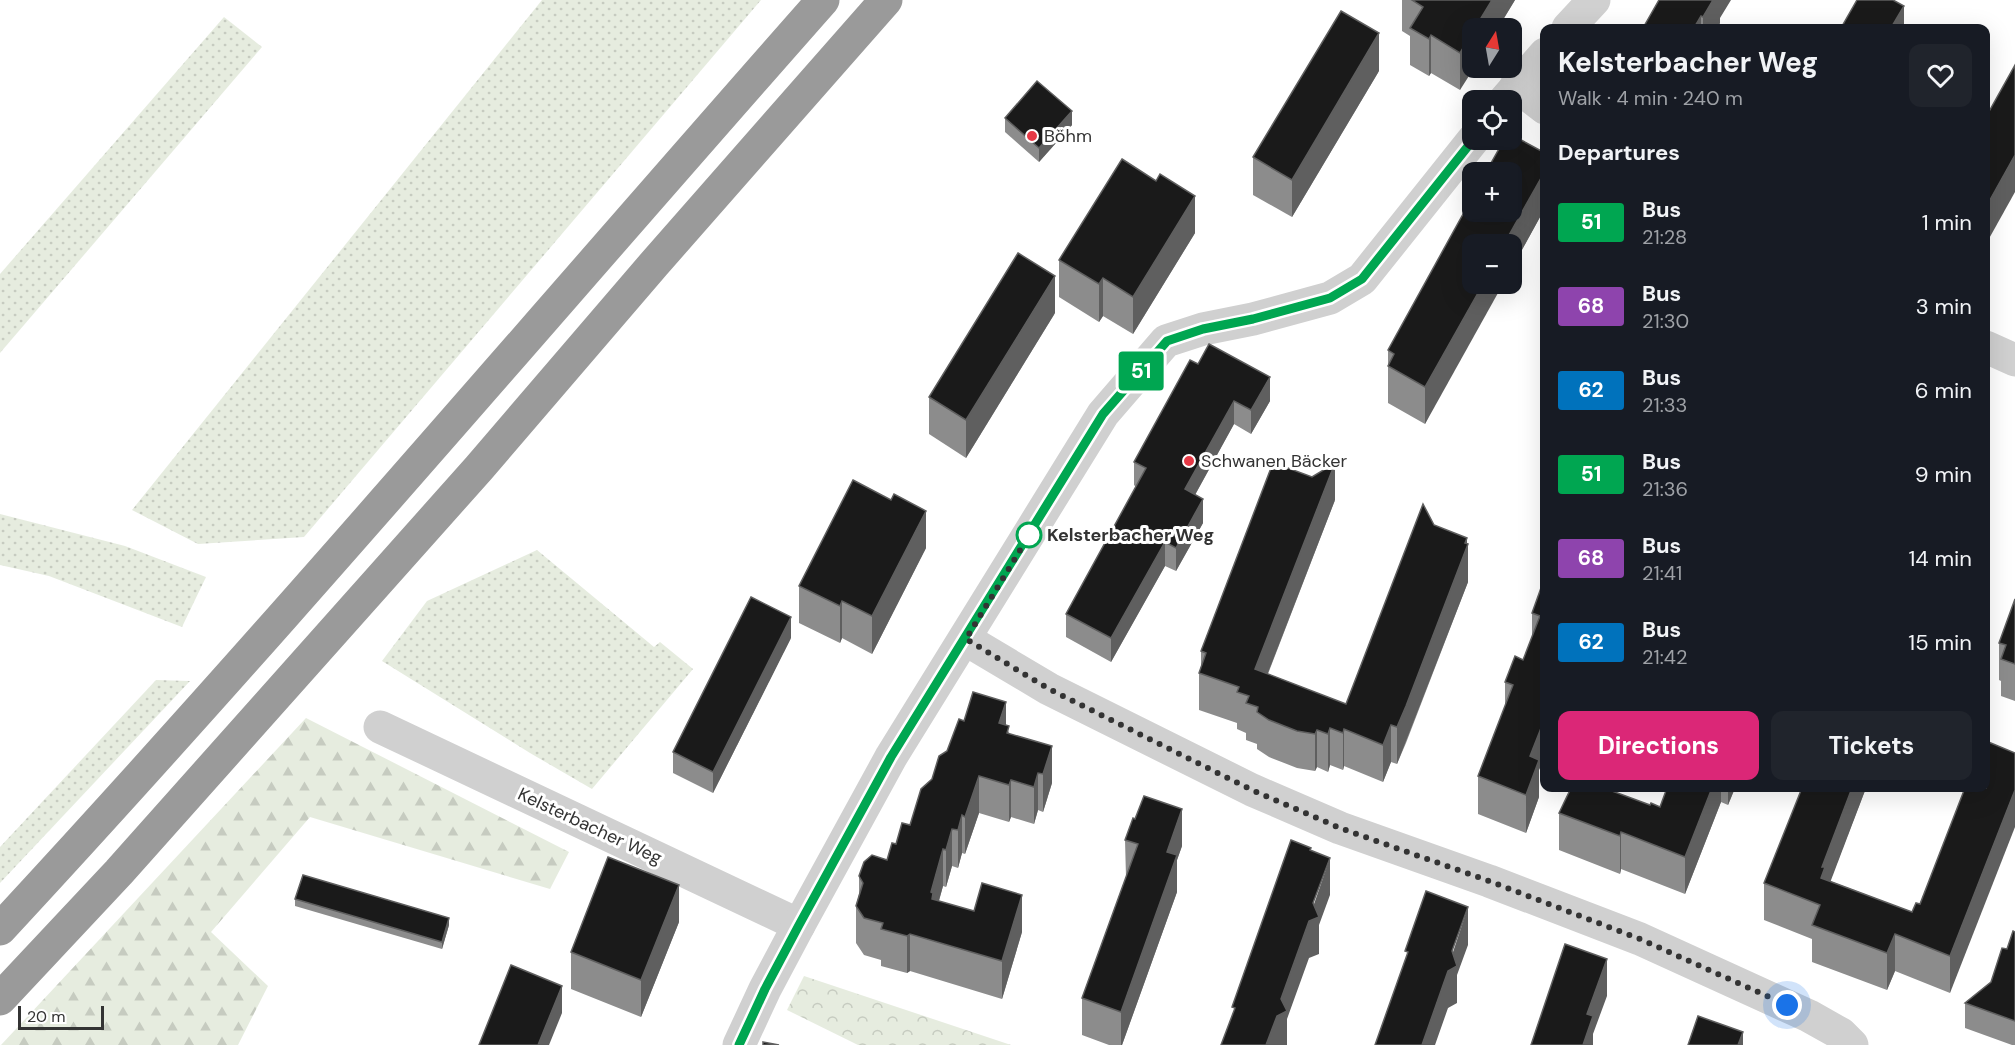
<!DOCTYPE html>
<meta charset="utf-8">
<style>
body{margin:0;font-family:"DM Sans",sans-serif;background:#20242c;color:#f1f3f6;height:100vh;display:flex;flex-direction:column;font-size:22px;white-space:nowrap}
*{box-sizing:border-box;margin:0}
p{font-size:20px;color:#9ea1a6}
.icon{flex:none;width:33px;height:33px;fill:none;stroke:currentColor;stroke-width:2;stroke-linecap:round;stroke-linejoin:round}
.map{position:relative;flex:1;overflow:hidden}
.side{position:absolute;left:1540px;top:24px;width:450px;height:768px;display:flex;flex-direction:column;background:#171b24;border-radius:12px;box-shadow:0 6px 24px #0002}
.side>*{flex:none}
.badge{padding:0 12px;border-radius:4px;font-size:21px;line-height:39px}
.needle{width:39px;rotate:11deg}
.controls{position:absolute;left:1462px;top:18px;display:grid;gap:12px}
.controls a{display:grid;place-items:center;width:60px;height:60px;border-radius:12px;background:#171b24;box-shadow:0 6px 24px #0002;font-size:30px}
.scale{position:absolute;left:18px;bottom:15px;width:86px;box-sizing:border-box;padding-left:6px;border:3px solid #333;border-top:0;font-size:16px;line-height:21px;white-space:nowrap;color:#333;-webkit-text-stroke:4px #fff;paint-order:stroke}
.you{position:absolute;width:30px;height:30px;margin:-15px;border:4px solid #fff;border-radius:50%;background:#1a73e8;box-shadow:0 0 0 9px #1a73e833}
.map>.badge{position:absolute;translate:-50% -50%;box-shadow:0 0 0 3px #fff}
h2{padding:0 18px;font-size:22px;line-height:54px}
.round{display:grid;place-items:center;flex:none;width:63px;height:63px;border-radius:12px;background:#20242c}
.head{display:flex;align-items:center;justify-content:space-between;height:102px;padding:0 18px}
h1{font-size:28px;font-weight:700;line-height:45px}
.action{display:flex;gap:12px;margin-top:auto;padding:12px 18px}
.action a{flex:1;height:69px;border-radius:12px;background:#db2777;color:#fff;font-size:24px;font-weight:700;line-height:69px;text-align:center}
.action a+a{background:#20242c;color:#f1f3f6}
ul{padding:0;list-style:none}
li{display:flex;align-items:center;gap:18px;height:84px;padding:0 18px}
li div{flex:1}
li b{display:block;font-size:22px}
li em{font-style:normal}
li .badge{min-width:66px;font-weight:700;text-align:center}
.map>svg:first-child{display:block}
</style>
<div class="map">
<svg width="2015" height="1045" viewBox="0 0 2015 1045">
<defs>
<pattern id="grass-dots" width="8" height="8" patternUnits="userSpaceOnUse" patternTransform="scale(1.5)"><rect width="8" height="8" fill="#e6ecdf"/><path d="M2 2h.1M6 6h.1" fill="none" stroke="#c6cbc0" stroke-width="1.8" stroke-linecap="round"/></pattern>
<pattern id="forest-firs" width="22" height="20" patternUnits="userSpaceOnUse" patternTransform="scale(1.5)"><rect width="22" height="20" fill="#e6ecdf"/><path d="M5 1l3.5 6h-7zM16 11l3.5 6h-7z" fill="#c6cbc0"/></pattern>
<pattern id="park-crowns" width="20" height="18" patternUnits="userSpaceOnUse" patternTransform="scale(1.5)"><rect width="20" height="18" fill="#e6ecdf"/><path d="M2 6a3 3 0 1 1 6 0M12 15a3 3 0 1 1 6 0" fill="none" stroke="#c6cbc0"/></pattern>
</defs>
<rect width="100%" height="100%" fill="#fff"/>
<g fill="url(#grass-dots)">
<polygon points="542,0 761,0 304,537 198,544 132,510"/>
<polygon points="224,17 262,47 0,353 0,274"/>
<polygon points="0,514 125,546 206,577 182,627 49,576 0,565"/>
<polygon points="537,550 654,647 660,642 693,669 592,789 530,753 382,661 427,601"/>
<polygon points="156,680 190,681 0,883 0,847"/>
</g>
<polygon fill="url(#forest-firs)" points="306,718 569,852 550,889 310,817 211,932 268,986 238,1045 1,1045"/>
<polygon fill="url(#park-crowns)" points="804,976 1011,1045 858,1045 787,1010"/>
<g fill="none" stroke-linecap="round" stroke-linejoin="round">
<g stroke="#d0d0d0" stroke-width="33">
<polyline points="1568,28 1594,0"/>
<polyline points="1516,86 1545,108"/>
<polyline points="1505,100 1545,54"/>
<polyline points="1986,347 2015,360"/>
<polyline points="965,639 1049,689 1252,790 1340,828 1489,881 1640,939 1809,1016 1841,1034 1852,1045"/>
<polyline points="380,727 799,925"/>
<polyline points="739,1045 765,989 799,925 891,757 1103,414 1166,341 1203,329 1253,319 1330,298 1362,279 1473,140"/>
</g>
<g stroke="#9a9a9a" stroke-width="33">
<path d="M0 929C281 626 549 310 823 0"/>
<polyline points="0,999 119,872 479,468 654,264 886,0"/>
</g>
</g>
<g fill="#8c8c8c">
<polygon points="1402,0 1515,0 1498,28 1473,28 1460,90 1431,73 1429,76 1410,65 1410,36 1402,31"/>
<polygon points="1659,0 1720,18 1720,23 1717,28 1643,28"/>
<polygon points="1379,71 1292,217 1253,195 1253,157"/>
<polygon points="1005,118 1072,125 1039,162 1005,132"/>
<polygon points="1545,153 1545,208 1512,268 1512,244 1425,424 1388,403 1388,350"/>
<polygon points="1156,181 1195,233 1133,334 1103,316 1099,322 1059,297 1059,260"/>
<polygon points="1055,313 966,458 929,434 929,397"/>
<polygon points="1190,360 1270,401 1251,434 1234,424 1195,495 1203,523 1176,571 1165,566 1111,662 1066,637 1066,614 1136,487 1134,485 1134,462"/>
<polygon points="891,500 926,548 872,654 842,638 840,643 799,623 799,586"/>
<polygon points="1335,500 1268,674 1346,704 1434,525 1467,544 1468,582 1406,743 1397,764 1391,762 1383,782 1344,766 1343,770 1330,765 1328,772 1317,767 1315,771 1297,768 1269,757 1257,749 1257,744 1246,740 1246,733 1237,729 1237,723 1199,710 1199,673 1201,667 1201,651"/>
<polygon points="1545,589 1545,755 1539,770 1539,797 1526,833 1478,814 1478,776 1505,706 1505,682 1523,660 1532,638 1532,613"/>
<polygon points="2015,599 2015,701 2001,696 2001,681 1999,680 1999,643"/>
<polygon points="791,638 713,793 673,773 673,752"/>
<polygon points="964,721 1006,725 1009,733 1052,783 1043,812 1038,810 1034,824 1011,817 1009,822 979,813 965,854 962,853 958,868 952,866 946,887 943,886 939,901 1022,932 1002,999 910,971 907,973 881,966 881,960 864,955 856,943 856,906 859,894 859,876 887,860 896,844 910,825 932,779"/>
<polygon points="1667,788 1735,788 1728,805 1721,802 1685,894 1621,869 1620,874 1559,850 1559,813 1650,805 1660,807"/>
<polygon points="1866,788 1830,881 1912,912 1920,904 1965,788 1950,993 1895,971 1887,990 1812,962 1812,939 1764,920 1764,883"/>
<polygon points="1125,840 1182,846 1177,860 1177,892 1122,1045 1109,1045 1082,1035 1082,998 1126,877"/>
<polygon points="295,899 449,925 442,949 295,906"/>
<polygon points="679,922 641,1017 571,989 571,952"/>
<polygon points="2015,932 2015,1045 2012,1045 1965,1028 1965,1003 1991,982"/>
</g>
<g fill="#5f5f5f">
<polygon points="1492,0 1515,0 1498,28 1475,28"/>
<polygon points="1713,0 1731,0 1720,18 1720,23 1717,28 1703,28 1703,17"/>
<polygon points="1904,6 1904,28 1891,28"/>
<polygon points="1701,16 1701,28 1694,28"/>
<polygon points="1473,32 1473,68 1474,68 1460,90 1460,53"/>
<polygon points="1379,33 1379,71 1292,217 1292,180"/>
<polygon points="1431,35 1431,73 1429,76 1429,39"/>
<polygon points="1072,111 1072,125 1039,162 1039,148"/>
<polygon points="2015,155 2015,192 1986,244 1986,207"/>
<polygon points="1545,171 1545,208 1512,268 1512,244 1504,244"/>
<polygon points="1195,196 1195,233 1133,334 1133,297"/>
<polygon points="1055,276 1055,313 966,458 966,420"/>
<polygon points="1103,278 1103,316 1099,322 1099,284"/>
<polygon points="1483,284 1503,284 1425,424 1425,387"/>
<polygon points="1270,377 1270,401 1251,434 1251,410"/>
<polygon points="1234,401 1234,424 1185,513 1185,489"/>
<polygon points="1335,463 1335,500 1255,706 1255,669"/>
<polygon points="1203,499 1203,523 1176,571 1176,548"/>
<polygon points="926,511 926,548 872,654 872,616"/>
<polygon points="1467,538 1467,547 1468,544 1468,582 1397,764 1397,727"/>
<polygon points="1165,542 1165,566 1111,662 1111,638"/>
<polygon points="842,601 842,638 840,643 840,606"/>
<polygon points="791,617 791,638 713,793 713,772"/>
<polygon points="1006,702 1006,739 999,723"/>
<polygon points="1545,718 1545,755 1539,770 1539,797 1526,833 1526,795 1530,756"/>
<polygon points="1391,725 1391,762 1383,782 1383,745"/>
<polygon points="1330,728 1330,765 1328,772 1328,734"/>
<polygon points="1344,729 1344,766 1343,770 1343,733"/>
<polygon points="1317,730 1317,767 1315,771 1315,734"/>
<polygon points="1052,746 1052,783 1043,812 1043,774"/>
<polygon points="1038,773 1038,810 1034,824 1034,787"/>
<polygon points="979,776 979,813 965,854 965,817"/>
<polygon points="1011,780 1011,817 1009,822 1009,785"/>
<polygon points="1712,788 1721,788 1721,802 1685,894 1685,857"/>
<polygon points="1728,788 1735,788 1728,805"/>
<polygon points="1852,788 1866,788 1825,896 1821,878 1822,867"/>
<polygon points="2015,790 2015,827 1950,993 1950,956"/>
<polygon points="1182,809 1182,846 1177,860 1177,892 1122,1045 1121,1045 1121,1012 1167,852"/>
<polygon points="962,815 962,853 958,868 958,830"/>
<polygon points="952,829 952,866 946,887 946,850"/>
<polygon points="1621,832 1621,869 1620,874 1620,836"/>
<polygon points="943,849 943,886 933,921 931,892"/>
<polygon points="1330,858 1330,895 1319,925 1319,954 1309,958 1287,1019 1287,1045 1266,1045 1281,999"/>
<polygon points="679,885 679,922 641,1017 641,980"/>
<polygon points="1022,895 1022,932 1002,999 1002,961"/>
<polygon points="1468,907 1468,945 1457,975 1457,1003 1448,1008 1435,1045 1422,1045"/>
<polygon points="449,918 449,925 442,949 442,942"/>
<polygon points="910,934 910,971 907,973 907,936"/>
<polygon points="1895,934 1895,971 1887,990 1887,953"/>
<polygon points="1607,959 1607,996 1593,1034 1593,1045 1583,1045 1587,1014"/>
<polygon points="562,986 562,1013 549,1045 538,1045"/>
<polygon points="1743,1032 1743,1045 1738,1045"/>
</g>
<g fill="#1a1a1a" stroke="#5f5f5f" stroke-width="1.5">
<polygon points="1412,0 1492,0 1475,28 1473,28 1473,32 1460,53 1431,35 1429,39 1410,28 1423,7"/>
<polygon points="1659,0 1713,0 1703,17 1701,16 1694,28 1643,28"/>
<polygon points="1857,0 1893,0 1904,6 1891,28 1841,28"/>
<polygon points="1341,11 1379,33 1292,180 1253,157"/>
<polygon points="2015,65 2015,155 1986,207 1986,117"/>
<polygon points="1037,81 1072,111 1039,148 1005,118"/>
<polygon points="1512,135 1545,153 1545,171 1504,244 1473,244 1473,284 1483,284 1425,387 1388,366 1394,354 1388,350 1473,196 1473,212 1512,212 1512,172 1486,172 1504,140 1512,140"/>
<polygon points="1122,159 1156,181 1160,174 1195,196 1133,297 1103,278 1099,284 1059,260"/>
<polygon points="1018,253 1055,276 966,420 929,397"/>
<polygon points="1209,344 1270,377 1251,410 1234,401 1185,489 1203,499 1176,548 1165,542 1111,638 1066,614 1146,468 1134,462 1190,360 1198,364"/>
<polygon points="1335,463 1255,669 1346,704 1423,504 1434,525 1467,538 1465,543 1468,544 1406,706 1397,727 1391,725 1383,745 1344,729 1343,733 1330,728 1328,734 1317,730 1315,734 1297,731 1269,720 1257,712 1258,707 1246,703 1249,696 1237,692 1239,687 1199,673 1206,653 1201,651 1271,468 1275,469 1277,464 1312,477"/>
<polygon points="853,480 891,500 894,494 926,511 872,616 842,601 840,606 799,586"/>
<polygon points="1541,588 1545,589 1545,718 1530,756 1539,760 1526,795 1478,776 1513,685 1505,682 1515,656 1523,660 1540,616 1532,613"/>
<polygon points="751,597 791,617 713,772 673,752"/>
<polygon points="2015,599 2015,664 2001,659 2006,645 1999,643"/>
<polygon points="973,692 1006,702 999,723 1009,726 1007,733 1052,746 1043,774 1038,773 1034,787 1011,780 1009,785 979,776 965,817 962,815 958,830 952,829 946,850 943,849 931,892 933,893 932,899 974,911 982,883 1022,895 1002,961 910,934 907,936 881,929 883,923 864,918 856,906 863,883 859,876 864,862 872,855 887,860 892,843 896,844 902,823 910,825 921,789 932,779 939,756 947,751 959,719 964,721"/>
<polygon points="1986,741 2015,753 2015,790 1950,956 1895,934 1887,953 1812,925 1820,905 1764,883 1802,788 1852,788 1822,867 1825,867 1821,878 1912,912 1916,903 1920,904 1965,788 1986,788"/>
<polygon points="1571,788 1604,788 1650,805 1651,803 1660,807 1667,788 1712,788 1685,857 1621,832 1620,836 1559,813"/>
<polygon points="1144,796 1182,809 1167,852 1177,855 1121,1012 1082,998 1138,844 1125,840 1133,818 1135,819"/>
<polygon points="1291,840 1311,848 1310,850 1330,858 1313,903 1319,917 1309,921 1281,999 1287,1011 1277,1016 1266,1045 1221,1045 1235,1008 1232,1007"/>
<polygon points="608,857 679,885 641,980 571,952"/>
<polygon points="303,875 449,918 442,942 295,899"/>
<polygon points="1426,891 1468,907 1452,951 1457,966 1448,971 1422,1045 1375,1045 1408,952 1405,951"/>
<polygon points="2013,931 2015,932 2015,1021 1965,1003 1991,982 2002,948 2007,949"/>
<polygon points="1565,944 1607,959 1587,1014 1593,1016 1583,1045 1531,1045"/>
<polygon points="511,965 562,986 538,1045 479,1045"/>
<polygon points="1698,1016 1743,1032 1738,1045 1688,1045"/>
<polygon points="763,1042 779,1045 763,1045"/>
</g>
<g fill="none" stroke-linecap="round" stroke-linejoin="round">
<defs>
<polyline id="line" points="739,1045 765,989 799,925 891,757 1103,414 1167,341 1203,329 1253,319 1330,298 1362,279 1473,140"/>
</defs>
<use href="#line" stroke="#fff" stroke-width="14"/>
<use href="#line" stroke="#00a651" stroke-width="9"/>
<polyline stroke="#333" stroke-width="6" stroke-dasharray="0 10.8" points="1029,535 1033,529 966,639 1049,689 1252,790 1340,828 1489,881 1640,939 1787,1005"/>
</g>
<g fill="#e63946" stroke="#fff" stroke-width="2">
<circle cx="1032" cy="136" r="6"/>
<circle cx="1189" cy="461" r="6"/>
</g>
<circle fill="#fff" stroke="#00a651" stroke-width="3" cx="1029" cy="535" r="12"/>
<g text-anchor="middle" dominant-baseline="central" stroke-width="6" stroke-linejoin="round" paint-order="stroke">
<g font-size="18" fill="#333" stroke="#fff" text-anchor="start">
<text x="1044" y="136">Böhm</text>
<text x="1201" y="461">Schwanen Bäcker</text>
</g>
<g font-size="18" font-weight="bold" fill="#333" stroke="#fff" text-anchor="start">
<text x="1047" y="535">Kelsterbacher Weg</text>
</g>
<g font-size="18" fill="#333" stroke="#fff">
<text transform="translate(590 826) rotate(25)">Kelsterbacher Weg</text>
</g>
</g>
</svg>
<div class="controls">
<a><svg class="needle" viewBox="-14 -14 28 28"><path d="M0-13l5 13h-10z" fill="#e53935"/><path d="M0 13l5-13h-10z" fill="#9ea1a6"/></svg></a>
<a><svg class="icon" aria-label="locate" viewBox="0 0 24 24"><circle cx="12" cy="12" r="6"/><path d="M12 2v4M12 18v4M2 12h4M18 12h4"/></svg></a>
<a>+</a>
<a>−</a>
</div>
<div class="scale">20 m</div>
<div class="you" style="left:1787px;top:1005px"></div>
<b class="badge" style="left:1141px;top:371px;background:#00a651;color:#fff">51</b>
<section class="side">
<div class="head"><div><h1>Kelsterbacher Weg</h1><p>Walk · 4 min · 240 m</p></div><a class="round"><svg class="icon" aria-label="heart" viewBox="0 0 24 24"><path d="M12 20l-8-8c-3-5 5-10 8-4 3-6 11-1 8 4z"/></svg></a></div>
<h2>Departures</h2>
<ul>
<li><span class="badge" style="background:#00a651;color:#fff">51</span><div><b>Bus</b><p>21:28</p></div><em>1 min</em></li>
<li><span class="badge" style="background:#8e44ad;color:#fff">68</span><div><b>Bus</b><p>21:30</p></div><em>3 min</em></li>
<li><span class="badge" style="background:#0072bc;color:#fff">62</span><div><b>Bus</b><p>21:33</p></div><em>6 min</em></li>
<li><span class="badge" style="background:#00a651;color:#fff">51</span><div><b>Bus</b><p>21:36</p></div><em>9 min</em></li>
<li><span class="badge" style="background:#8e44ad;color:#fff">68</span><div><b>Bus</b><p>21:41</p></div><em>14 min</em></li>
<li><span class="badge" style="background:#0072bc;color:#fff">62</span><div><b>Bus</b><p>21:42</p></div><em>15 min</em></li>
</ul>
<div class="action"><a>Directions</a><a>Tickets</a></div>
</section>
</div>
